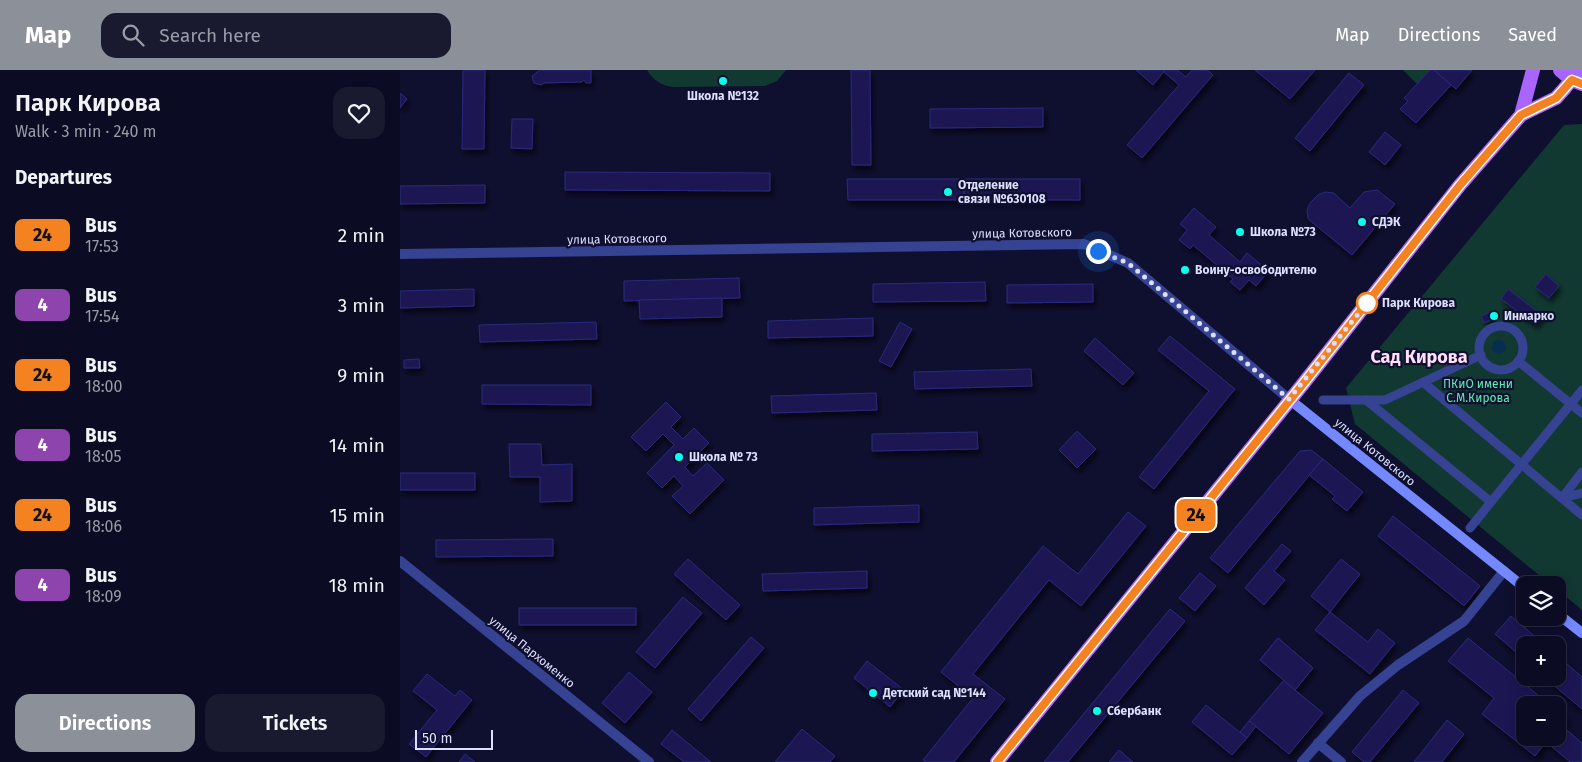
<!DOCTYPE html>
<meta charset="utf-8">
<style>
body{margin:0;font-family:"Fira Sans",sans-serif;background:#191930;color:#f1f3f6;height:100vh;display:flex;flex-direction:column;font-size:19px;white-space:nowrap}
*{box-sizing:border-box;margin:0}
p{font-size:16px;color:#9a9ba6}
.icon{flex:none;width:28px;height:28px;fill:none;stroke:currentColor;stroke-width:2;stroke-linecap:round;stroke-linejoin:round}
.map{position:relative;flex:1;overflow:hidden}
.sheet{display:flex;flex-direction:column;background:#0b0b23;width:400px}
.sheet>*{flex:none}
.badge{padding:0 10px;border-radius:8px;font-size:18px;line-height:32px}
.tools{position:absolute;left:1116px;top:506px;display:grid;gap:10px}
.tools a{display:grid;place-items:center;width:50px;height:50px;border-radius:10px;background:#0b0b23;box-shadow:0 2px 12px #0003,0 0 0 1px #2b2b41;font-size:25px}
.scale{position:absolute;left:15px;bottom:12px;width:78px;box-sizing:border-box;padding-left:5px;border:2px solid #dddfff;border-top:0;font-size:14px;line-height:18px;white-space:nowrap;color:#dddfff;-webkit-text-stroke:4px #0f0f2f;paint-order:stroke}
.you{position:absolute;width:25px;height:25px;margin:-12px;border:4px solid #fff;border-radius:50%;background:#1a73e8;box-shadow:0 0 0 8px #1a73e833}
.map>.badge{position:absolute;translate:-50% -50%;box-shadow:0 0 0 2px #fff}
h2{padding:0 15px;font-size:19px;line-height:45px}
.round{display:grid;place-items:center;flex:none;width:52px;height:52px;border-radius:15px;background:#191930}
.overview{display:flex;align-items:center;justify-content:space-between;height:85px;padding:0 15px}
h1{font-size:24px;font-weight:600;line-height:38px}
.primary-button{display:flex;gap:10px;margin-top:auto;padding:10px 15px}
.primary-button a{flex:1;height:58px;border-radius:15px;background:#8c9099;color:#fff;font-size:20px;font-weight:600;line-height:58px;text-align:center}
.primary-button a+a{background:#191930;color:#f1f3f6}
ul{padding:0;list-style:none}
li{display:flex;align-items:center;gap:15px;height:70px;padding:0 15px}
li div{flex:1}
li b{display:block;font-size:19px}
li em{font-style:normal}
li .badge{min-width:55px;font-weight:700;text-align:center}
header{display:flex;align-items:center;gap:30px;box-sizing:border-box;height:70px;padding:0 25px;background:#8c9099;color:#fff}
header strong{font-size:24px}
nav{display:flex;gap:28px;margin-inline-start:auto;font-size:18px}
.search{width:350px;height:45px;background:#191930;display:flex;align-items:center;gap:12px;box-sizing:border-box;padding:0 18px;border-radius:15px;color:#9a9ba6;font-size:19px}
main{display:flex;flex:1;min-height:0}
.map>svg:first-child{display:block}
</style>
<header>
<strong>Map</strong>
<div class="search"><svg class="icon" aria-label="search" viewBox="0 0 24 24"><circle cx="10" cy="10" r="6"/><path d="M15 15l6 6"/></svg>Search here</div>
<nav><a>Map</a><a>Directions</a><a>Saved</a></nav>
</header>
<main>
<section class="sheet">
<div class="overview"><div><h1>Парк Кирова</h1><p>Walk · 3 min · 240 m</p></div><a class="round"><svg class="icon" aria-label="heart" viewBox="0 0 24 24"><path d="M12 20l-8-8c-3-5 5-10 8-4 3-6 11-1 8 4z"/></svg></a></div>
<h2>Departures</h2>
<ul>
<li><span class="badge" style="background:#f58220;color:#111">24</span><div><b>Bus</b><p>17:53</p></div><em>2 min</em></li>
<li><span class="badge" style="background:#8e44ad;color:#fff">4</span><div><b>Bus</b><p>17:54</p></div><em>3 min</em></li>
<li><span class="badge" style="background:#f58220;color:#111">24</span><div><b>Bus</b><p>18:00</p></div><em>9 min</em></li>
<li><span class="badge" style="background:#8e44ad;color:#fff">4</span><div><b>Bus</b><p>18:05</p></div><em>14 min</em></li>
<li><span class="badge" style="background:#f58220;color:#111">24</span><div><b>Bus</b><p>18:06</p></div><em>15 min</em></li>
<li><span class="badge" style="background:#8e44ad;color:#fff">4</span><div><b>Bus</b><p>18:09</p></div><em>18 min</em></li>
</ul>
<div class="primary-button"><a>Directions</a><a>Tickets</a></div>
</section>
<div class="map">
<svg width="1182" height="692" viewBox="0 0 1182 692">
<defs>
<filter id="shadow"><feDropShadow dx="2.5" dy="4.5" stdDeviation="2.5" flood-color="#0009"/></filter>
</defs>
<rect width="100%" height="100%" fill="#0f0f2f"/>
<g fill="#113931">
<path d="M247 0H386L377 11 365 16 272 17C261 15 253 10 247 0Z"/>
<polygon points="1003,0 1030,0 1017,14"/>
<polygon points="1182,54 1182,540 1158,520 1158,515 1151,515 955,354 946,318 1164,55"/>
</g>
<circle fill="#052e51" cx="1099" cy="277" r="7"/>
<g fill="#1b1952" stroke="#2b2980" filter="url(#shadow)">
<polygon points="63,0 85,0 84,79 62,79"/>
<polygon points="140,0 191,0 191,13 186,13 184,10 182,12 144,13 141,15 134,13 132,6"/>
<polygon points="451,0 470,0 471,95 452,95"/>
<polygon points="736,0 765,0 753,15"/>
<polygon points="765,0 777,0 786,7 792,0 807,0 813,5 742,88 727,75 779,15 764,2"/>
<polygon points="855,0 915,0 890,29"/>
<polygon points="1030,0 1034,0 1051,15 1016,53 1000,39 1008,31 1004,28"/>
<polygon points="1034,0 1072,0 1056,19"/>
<polygon points="949,3 964,15 910,81 895,68"/>
<polygon points="0,23 7,29 0,38"/>
<polygon points="643,38 643,57 530,58 530,39"/>
<polygon points="112,49 133,49 132,79 111,78"/>
<polygon points="985,62 1001,75 985,95 969,82"/>
<polygon points="165,102 370,103 370,121 165,120"/>
<polygon points="447,109 564,109 564,130 448,130"/>
<rect x="564" y="109" width="116" height="21"/>
<polygon points="85,115 85,133 0,134 0,116"/>
<polygon points="977,120 995,134 952,185 908,149 907,140 910,133 918,125 925,122 934,123 950,138 964,122"/>
<polygon points="794,138 816,157 809,165 840,192 847,183 869,201 856,216 849,210 840,220 830,212 833,209 793,175 790,179 779,170 787,160 780,154"/>
<polygon points="1146,204 1159,216 1149,228 1135,217"/>
<polygon points="339,208 340,228 224,231 224,211"/>
<polygon points="585,212 586,231 473,232 473,214"/>
<polygon points="693,214 693,232 607,233 607,215"/>
<polygon points="74,219 74,236 0,238 0,221"/>
<polygon points="1108,219 1143,246 1136,255 1101,229"/>
<polygon points="322,228 322,247 240,249 239,230"/>
<polygon points="1090,242 1093,249 1084,253 1081,246"/>
<polygon points="473,248 473,266 368,268 368,251"/>
<polygon points="196,252 197,269 80,272 79,255"/>
<polygon points="500,252 512,259 491,297 479,291"/>
<polygon points="770,266 835,319 754,419 739,407 809,321 758,280"/>
<polygon points="695,268 734,303 723,315 684,281"/>
<polygon points="19,289 20,298 4,298 4,290"/>
<polygon points="631,299 632,316 515,319 514,302"/>
<polygon points="82,315 191,315 191,335 82,334"/>
<polygon points="476,323 477,340 372,343 371,326"/>
<polygon points="266,332 281,347 271,357 283,369 294,358 309,373 285,397 293,406 307,393 324,410 290,444 272,426 283,416 274,406 262,418 247,403 274,375 263,364 246,381 231,367"/>
<polygon points="677,361 696,379 677,398 659,380"/>
<polygon points="577,362 578,379 472,381 472,364"/>
<polygon points="109,374 141,374 142,395 172,394 172,431 140,432 140,407 110,407"/>
<polygon points="911,380 923,389 828,503 810,488 900,381"/>
<polygon points="923,389 963,422 947,441 932,429 935,426 909,405"/>
<rect x="0" y="403" width="75" height="17"/>
<polygon points="519,435 519,452 414,455 414,438"/>
<polygon points="728,442 746,456 681,536 649,510 573,604 605,629 554,692 526,692 523,690 573,628 541,602 643,476 678,504"/>
<polygon points="993,446 1080,516 1064,536 978,466"/>
<polygon points="153,469 153,486 36,487 36,470"/>
<polygon points="882,474 891,481 874,501 885,510 864,535 845,518"/>
<polygon points="288,489 340,535 326,550 274,504"/>
<polygon points="941,489 960,504 930,542 968,572 978,559 995,573 970,604 915,560 930,542 911,526"/>
<polygon points="467,501 467,518 363,521 362,504"/>
<polygon points="800,503 816,516 795,541 779,528"/>
<polygon points="283,527 302,543 255,598 236,582"/>
<rect x="119" y="538" width="117" height="17"/>
<polygon points="770,539 785,551 668,692 644,692"/>
<polygon points="1111,546 1145,575 1125,575 1125,590 1095,564"/>
<polygon points="351,567 364,578 301,651 288,639"/>
<polygon points="878,568 913,598 895,620 923,643 889,684 849,651 884,610 860,590"/>
<polygon points="878,568 913,598 895,620 860,590"/>
<polygon points="1068,568 1150,635 1125,635 1125,668 1158,668 1158,641 1167,648 1161,655 1182,673 1182,692 1170,692 1146,672 1135,686 1082,644 1094,628 1048,591"/>
<polygon points="1158,586 1182,607 1182,639 1145,608 1158,608"/>
<polygon points="467,591 504,620 490,637 454,608"/>
<polygon points="229,602 252,622 225,653 202,633"/>
<polygon points="27,604 55,626 60,620 72,630 26,687 9,674 37,640 13,621"/>
<polygon points="1003,620 1019,633 970,692 964,692 952,682"/>
<polygon points="806,635 847,668 832,685 792,652"/>
<polygon points="1047,650 1064,664 1042,692 1014,692"/>
<polygon points="849,651 856,656 847,668 840,662"/>
<polygon points="402,659 435,686 430,692 375,692"/>
<polygon points="272,660 311,692 284,692 261,674"/>
<polygon points="719,680 733,692 709,692"/>
<polygon points="65,684 75,692 59,692"/>
</g>
<g fill="none" stroke-linecap="round" stroke-linejoin="round">
<g stroke="#364292" stroke-width="9">
<circle cx="1101" cy="278" r="22"/>
<polyline points="1118,291 1182,343"/>
<polyline points="1024,313 1182,445"/>
<polyline points="923,330 985,330 1081,285"/>
<polyline points="966,330 1091,432 1182,320"/>
<polyline points="1182,402 1162,428 1182,423"/>
<polyline points="1070,458 1091,432"/>
</g>
<g stroke="#364292" stroke-width="10">
<polyline points="918,673 941,692"/>
<polyline points="902,692 960,626 998,595 1064,551 1104,501"/>
</g>
<g stroke="#364292" stroke-width="10">
<polyline points="0,184 684,174 728,193 889,329"/>
<polyline points="0,491 249,692"/>
</g>
<g stroke="#7488ff" stroke-width="10">
<polyline points="889,329 1125,518"/>
<polyline points="1158,544 1182,563"/>
</g>
<g stroke="#aa64ff" stroke-width="14">
<polyline points="1160,0 1172,10 1182,14"/>
<polyline points="1121,45 1133,0"/>
<polyline points="597,692 903,314 1060,115 1121,45 1156,28 1165,18 1178,1"/>
</g>
</g>
<g fill="none" stroke-linecap="round" stroke-linejoin="round">
<defs>
<polyline id="line" points="597,692 903,314 1060,115 1121,45 1156,28 1172,10 1182,14"/>
</defs>
<use href="#line" stroke="#fff" stroke-width="11"/>
<use href="#line" stroke="#f58220" stroke-width="8"/>
<polyline stroke="#dddfff" stroke-width="5" stroke-dasharray="0 9" points="698,181 728,193 889,329 967,233"/>
</g>
<g fill="#09ffed" stroke="#0f0f2f" stroke-width="2">
<circle cx="323" cy="11" r="5"/>
<circle cx="548" cy="122" r="5"/>
<circle cx="962" cy="152" r="5"/>
<circle cx="840" cy="162" r="5"/>
<circle cx="785" cy="200" r="5"/>
<circle cx="1094" cy="246" r="5"/>
<circle cx="279" cy="387" r="5"/>
<circle cx="473" cy="623" r="5"/>
<circle cx="697" cy="641" r="5"/>
</g>
<circle fill="#fff" stroke="#f58220" stroke-width="2.5" cx="967" cy="233" r="10"/>
<g text-anchor="middle" dominant-baseline="central" stroke-width="4.5" stroke-linejoin="round" paint-order="stroke">
<g font-size="12" font-weight="bold" fill="#dddfff" stroke="#0f0f2f" text-anchor="start">
<text x="323" y="26" text-anchor="middle">Школа №132</text>
<text x="558" y="115">Отделение<tspan x="558" dy="14">связи №630108</tspan></text>
<text x="972" y="152">СДЭК</text>
<text x="850" y="162">Школа №73</text>
<text x="795" y="200">Воину-освободителю</text>
<text x="1104" y="246">Инмарко</text>
<text x="289" y="387">Школа № 73</text>
<text x="483" y="623">Детский сад №144</text>
<text x="707" y="641">Сбербанк</text>
</g>
<g font-size="12" fill="#dddfff" stroke="#0f0f2f">
<text transform="translate(622 163) rotate(-1)">улица Котовского</text>
<text transform="translate(217 169) rotate(-1)">улица Котовского</text>
<text transform="translate(975 382) rotate(39)">улица Котовского</text>
<text transform="translate(132 582) rotate(39)">улица Пархоменко</text>
</g>
<g font-size="12" font-weight="bold" fill="#dddfff" stroke="#0f0f2f" text-anchor="start">
<text x="982" y="233">Парк Кирова</text>
</g>
<g font-size="12" fill="#5becaf" stroke="#0f0f2f">
<text x="1078" y="314">ПКиО имени<tspan x="1078" dy="14">С.М.Кирова</tspan></text>
</g>
<g font-size="18" font-weight="bold" fill="#ffdff9" stroke="#0f0f2f">
<text x="1019" y="287">Сад Кирова</text>
</g>
</g>
</svg>
<div class="tools">
<a><svg class="icon" aria-label="layers" viewBox="0 0 24 24"><path d="M12 4l9 5-9 5-9-5zM3 14l9 5 9-5"/></svg></a>
<a>+</a>
<a>−</a>
</div>
<div class="scale">50 m</div>
<div class="you" style="left:698px;top:181px"></div>
<b class="badge" style="left:796px;top:445px;background:#f58220;color:#111">24</b>
</div>
</main>
